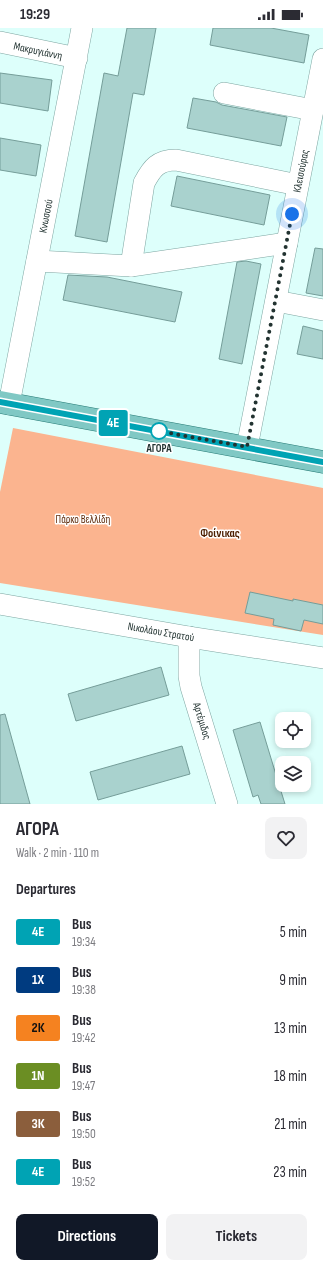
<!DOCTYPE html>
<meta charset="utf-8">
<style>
body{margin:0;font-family:"Sofia Sans Condensed",sans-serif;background:#f2f2f3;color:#2b2b33;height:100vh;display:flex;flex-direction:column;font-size:15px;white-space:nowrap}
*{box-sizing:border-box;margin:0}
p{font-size:13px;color:#7c7c81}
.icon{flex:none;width:22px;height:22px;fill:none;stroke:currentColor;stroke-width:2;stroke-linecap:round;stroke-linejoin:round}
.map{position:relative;height:776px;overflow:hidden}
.details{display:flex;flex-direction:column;background:#fff;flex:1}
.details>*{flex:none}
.badge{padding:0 8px;border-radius:3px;font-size:14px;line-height:26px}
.tools{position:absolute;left:275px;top:684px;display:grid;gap:8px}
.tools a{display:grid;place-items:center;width:36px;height:36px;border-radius:8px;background:#fff;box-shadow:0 2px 6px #0003;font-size:20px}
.you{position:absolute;width:20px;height:20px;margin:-10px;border:3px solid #fff;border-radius:50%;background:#1a73e8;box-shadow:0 0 0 6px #1a73e833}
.map>.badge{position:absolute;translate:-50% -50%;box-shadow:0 0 0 2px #fff}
h2{padding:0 16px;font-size:15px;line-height:36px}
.round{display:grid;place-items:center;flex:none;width:42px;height:42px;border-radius:8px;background:#f2f2f3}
.summary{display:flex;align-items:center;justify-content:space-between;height:68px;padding:0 16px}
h1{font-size:19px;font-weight:700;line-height:30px}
.button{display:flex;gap:8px;margin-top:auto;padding:8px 16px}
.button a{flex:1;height:46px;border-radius:8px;background:#111827;color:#fff;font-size:16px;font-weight:700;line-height:46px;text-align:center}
.button a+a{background:#f2f2f3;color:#2b2b33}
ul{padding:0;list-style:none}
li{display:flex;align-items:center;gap:12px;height:48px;padding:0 16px}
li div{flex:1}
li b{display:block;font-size:15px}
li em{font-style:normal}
li .badge{min-width:44px;font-weight:700;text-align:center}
.status{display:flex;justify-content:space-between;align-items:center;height:28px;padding:0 20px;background:#fff;direction:ltr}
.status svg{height:11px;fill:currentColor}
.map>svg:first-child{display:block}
</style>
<div class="status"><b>19:29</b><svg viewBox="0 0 49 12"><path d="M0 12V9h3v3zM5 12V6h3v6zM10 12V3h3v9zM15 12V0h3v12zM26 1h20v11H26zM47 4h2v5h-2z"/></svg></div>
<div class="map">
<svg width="323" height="776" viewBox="0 0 323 776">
<rect width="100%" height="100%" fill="#ddfffb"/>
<polygon fill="#fbb48f" points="13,400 323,460 323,607 0,555 0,464"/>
<g fill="#a9d2ce" stroke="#759d99">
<polygon points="127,0 156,0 144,67 133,65 107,214 75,208 104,45 118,48"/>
<polygon points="213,0 271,0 309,7 304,35 210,17"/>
<polygon points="0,45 52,52 48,83 0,75"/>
<polygon points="193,70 216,74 222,77 287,89 281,118 187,100"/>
<polygon points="0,110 41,117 36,148 0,142"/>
<polygon points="177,148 270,167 264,197 171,178"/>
<polygon points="315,220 323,221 323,268 306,265"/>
<polygon points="246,233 261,236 242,336 219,331 237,234"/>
<polygon points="68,247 107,249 182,264 175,294 63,272"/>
<polygon points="303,298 323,303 323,331 297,326"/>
<polygon points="250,564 293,573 293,571 323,577 323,596 304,592 301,603 273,597 274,591 245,585"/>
<polygon points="161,639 169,667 76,693 68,666"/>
<polygon points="5,686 30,776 0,776 0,687"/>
<polygon points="260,694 280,760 285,776 261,776 258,767 253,769 233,702"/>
<polygon points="182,718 190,746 98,772 90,744"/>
</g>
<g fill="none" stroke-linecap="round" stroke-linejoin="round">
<defs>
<g id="street">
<polyline points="0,14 77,30"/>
<polyline points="224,65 313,82"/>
<polyline points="37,233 131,238 287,215"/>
<path d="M131 238 144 155C152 140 158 132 176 132L298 157"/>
<polyline points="276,273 323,282"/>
<polyline points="9,376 82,0"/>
<polyline points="247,419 323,31"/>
<polyline points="0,576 189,609 323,630"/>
<polyline points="189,609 189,648 191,659 227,776"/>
</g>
<polyline id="primary" points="0,374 323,434"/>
</defs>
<use href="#street" stroke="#7ea6a2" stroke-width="22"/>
<use href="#primary" stroke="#287c77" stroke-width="23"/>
<use href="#street" stroke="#fff" stroke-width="21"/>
<use href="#primary" stroke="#80c8c4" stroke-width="22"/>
</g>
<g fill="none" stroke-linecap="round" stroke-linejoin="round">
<defs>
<polyline id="line" points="0,374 323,434"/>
</defs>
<use href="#line" stroke="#fff" stroke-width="9"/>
<use href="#line" stroke="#00a3b4" stroke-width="6"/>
<polyline stroke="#223331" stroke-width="4" stroke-dasharray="0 7.2" points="159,403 158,403 247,419 292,186"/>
</g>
<circle fill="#fff" stroke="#00a3b4" stroke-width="2" cx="159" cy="403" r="8"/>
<g text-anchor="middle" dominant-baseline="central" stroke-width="3" stroke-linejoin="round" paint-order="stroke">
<g font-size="11" fill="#223331" stroke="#fff">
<text transform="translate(38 23) rotate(12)">Μακρυγιάννη</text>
<text transform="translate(301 143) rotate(-79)">Κλεισούρας</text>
<text transform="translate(46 188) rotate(-79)">Κνωσσού</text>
<text transform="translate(161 604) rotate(10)">Νικολάου Στρατού</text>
<text transform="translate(202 693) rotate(73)">Αρτέμιδος</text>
</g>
<g font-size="11" font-weight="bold" fill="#223331" stroke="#fff">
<text x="159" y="420">ΑΓΟΡΑ</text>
</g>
<g font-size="11" fill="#5f2c0c" stroke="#fff">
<text x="83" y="491">Πάρκο Βελλίδη</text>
</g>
<g font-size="12" font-weight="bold" fill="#4d1f01" stroke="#fff">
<text x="220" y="505">Φοίνικας</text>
</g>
</g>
</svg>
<div class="tools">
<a><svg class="icon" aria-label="locate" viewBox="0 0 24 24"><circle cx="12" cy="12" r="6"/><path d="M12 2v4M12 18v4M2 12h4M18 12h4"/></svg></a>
<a><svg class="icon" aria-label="layers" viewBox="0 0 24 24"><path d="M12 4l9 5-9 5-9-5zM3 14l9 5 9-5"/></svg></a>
</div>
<div class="you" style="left:292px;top:186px"></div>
<b class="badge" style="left:113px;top:395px;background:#00a3b4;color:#fff">4Ε</b>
</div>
<section class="details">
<div class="summary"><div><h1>ΑΓΟΡΑ</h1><p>Walk · 2 min · 110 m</p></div><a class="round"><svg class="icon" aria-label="heart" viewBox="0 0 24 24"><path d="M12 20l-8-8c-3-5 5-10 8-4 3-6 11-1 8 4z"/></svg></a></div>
<h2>Departures</h2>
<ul>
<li><span class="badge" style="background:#00a3b4;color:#fff">4Ε</span><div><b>Bus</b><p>19:34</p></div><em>5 min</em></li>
<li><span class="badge" style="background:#003b80;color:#fff">1Χ</span><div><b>Bus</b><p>19:38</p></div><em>9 min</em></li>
<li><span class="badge" style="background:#f58220;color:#111">2Κ</span><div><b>Bus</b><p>19:42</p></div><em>13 min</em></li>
<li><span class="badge" style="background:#6b8e23;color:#fff">1Ν</span><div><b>Bus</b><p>19:47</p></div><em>18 min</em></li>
<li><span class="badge" style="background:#8b5e3c;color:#fff">3Κ</span><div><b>Bus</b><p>19:50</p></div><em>21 min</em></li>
<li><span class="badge" style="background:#00a3b4;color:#fff">4Ε</span><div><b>Bus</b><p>19:52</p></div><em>23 min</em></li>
</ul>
<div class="button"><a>Directions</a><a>Tickets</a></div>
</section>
